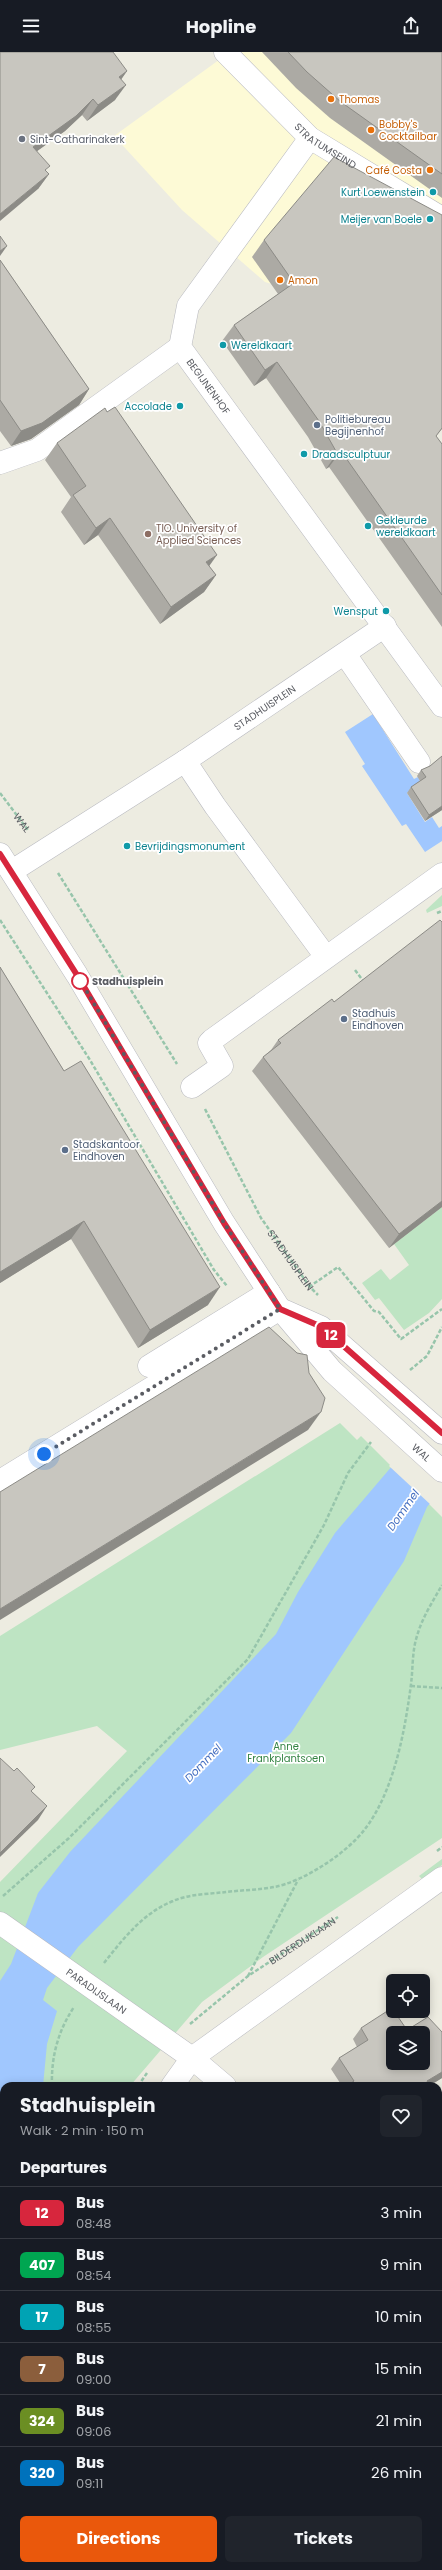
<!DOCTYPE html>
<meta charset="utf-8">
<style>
body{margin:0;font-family:Poppins,sans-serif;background:#20242c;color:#f1f3f6;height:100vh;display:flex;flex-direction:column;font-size:15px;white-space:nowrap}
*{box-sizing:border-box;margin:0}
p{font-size:13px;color:#9ea1a6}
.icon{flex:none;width:22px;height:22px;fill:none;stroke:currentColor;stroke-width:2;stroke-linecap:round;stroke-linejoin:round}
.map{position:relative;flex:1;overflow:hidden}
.sheet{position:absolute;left:0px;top:2030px;width:442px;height:488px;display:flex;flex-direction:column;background:#171b24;border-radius:12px 12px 0 0;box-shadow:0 2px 10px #0003}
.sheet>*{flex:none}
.badge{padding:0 8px;border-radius:6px;font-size:14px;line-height:26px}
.buttons{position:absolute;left:386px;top:1922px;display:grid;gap:8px}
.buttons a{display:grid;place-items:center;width:44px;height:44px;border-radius:6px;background:#171b24;box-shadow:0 2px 10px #0003;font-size:20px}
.you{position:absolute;width:20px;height:20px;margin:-10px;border:3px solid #fff;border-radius:50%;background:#1a73e8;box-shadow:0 0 0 6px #1a73e833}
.map>.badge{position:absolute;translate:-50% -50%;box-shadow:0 0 0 2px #fff}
h2{padding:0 20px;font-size:15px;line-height:36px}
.round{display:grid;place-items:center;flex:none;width:42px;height:42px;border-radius:6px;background:#20242c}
.overview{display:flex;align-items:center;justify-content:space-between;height:68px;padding:0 20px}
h1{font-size:19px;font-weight:700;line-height:30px}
.primary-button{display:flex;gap:8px;margin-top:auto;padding:8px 20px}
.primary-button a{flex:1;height:46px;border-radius:6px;background:#ea580c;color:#fff;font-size:16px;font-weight:700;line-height:46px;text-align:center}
.primary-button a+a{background:#20242c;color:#f1f3f6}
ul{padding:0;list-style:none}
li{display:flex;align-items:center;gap:12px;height:52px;padding:0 20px;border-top:1px solid #363941}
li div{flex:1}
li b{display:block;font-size:15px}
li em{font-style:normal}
li .badge{min-width:44px;font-weight:700;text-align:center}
header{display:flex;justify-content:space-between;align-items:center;height:52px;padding:0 20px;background:#171b24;font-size:18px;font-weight:700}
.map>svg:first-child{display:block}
</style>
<header><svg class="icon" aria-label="menu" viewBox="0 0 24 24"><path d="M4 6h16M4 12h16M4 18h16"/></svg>Hopline<svg class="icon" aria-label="share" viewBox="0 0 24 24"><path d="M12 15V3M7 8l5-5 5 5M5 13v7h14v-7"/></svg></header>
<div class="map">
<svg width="442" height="2518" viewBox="0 0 442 2518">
<rect width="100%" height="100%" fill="#edece1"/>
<polygon fill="#fdfad6" points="219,0 442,0 442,284 265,230 182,158 114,84 223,5"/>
<g fill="#bee4c3">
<polygon points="442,843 442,854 427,861 426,858"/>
<polygon points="442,1155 442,1247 429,1261 404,1278 379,1246 375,1248 362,1231 381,1217 390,1228 409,1213 394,1192"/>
<polygon points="340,1371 357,1388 361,1384 442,1465 442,1786 263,1905 202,1950 130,2034 4,2034 4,2514 29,2514 30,2518 0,2518 0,1830 127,1699 97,1674 0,1698 0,1584"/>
<polygon points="442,1807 442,1813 422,1827 419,1824"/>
</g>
<g fill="#a0c7fe">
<polygon points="373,662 414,727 418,725 421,731 407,741 425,770 432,765 439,776 442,774 442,789 425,800 406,772 402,774 362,714 365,712 345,680"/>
<polygon points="404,1400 442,1437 427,1455 404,1509 291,1681 78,1895 47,1936 43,1948 57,1959 47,1992 43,2034 4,2034 4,2201 0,2208 0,1929 11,1912 38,1841 70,1800 276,1582 298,1540 335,1481"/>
</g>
<polygon fill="#edece1" points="442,1352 442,1440 431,1453 389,1414"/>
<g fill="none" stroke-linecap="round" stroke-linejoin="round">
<defs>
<g id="minor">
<path id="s4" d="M225 0 310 86 442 166"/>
<path id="s5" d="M310 86 188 254 180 295 442 654"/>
<polyline points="0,411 37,398 180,295"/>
<polyline points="345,602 419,710"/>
<polyline points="185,709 215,754 326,905"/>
<path id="s6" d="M0 802 77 923 224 1171 280 1257 332 1319 442 1419"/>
<path id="s7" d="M12 819 185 709 385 574"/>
<polyline points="192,1035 222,1014 209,991 212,988 442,822"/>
<polyline points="285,1259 321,1275 442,1381"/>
<polyline points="149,1314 269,1240"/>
<polyline points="0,1429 280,1257"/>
<path id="s8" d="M0 1871 192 2006 225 2034"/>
<polyline points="172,2034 192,2006 442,1826"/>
<polyline points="438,2358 442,2365"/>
<polyline points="73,2514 74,2518"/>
<polyline points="436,2518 442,2514"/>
</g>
</defs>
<use href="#minor" stroke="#b9bac0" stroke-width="23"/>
<g stroke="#97c5ab" stroke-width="2.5" stroke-dasharray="4 2" stroke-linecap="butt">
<path id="s1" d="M0 741 28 778"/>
<polyline points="58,821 177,1012"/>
<polyline points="437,861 442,859"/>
<polyline points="0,868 90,1008 214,1218 227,1234"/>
<polyline points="355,918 364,930"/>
<path id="s2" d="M205 1057 261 1166 310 1235 318 1243"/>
<polyline points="309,1235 338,1215 374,1259 379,1260 401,1287 442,1257"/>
<polyline points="410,1318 427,1304 442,1275"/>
<polyline points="411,1634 442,1636"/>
<polyline points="437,1799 442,1795"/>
<polyline points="3,1844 69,1786 248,1607 324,1473 348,1421 371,1390"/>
<path d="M104 1911C123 1887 143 1861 173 1849 189 1842 209 1842 226 1840 242 1838 259 1838 274 1835 303 1830 347 1801 365 1777 394 1739 405 1679 411 1632 413 1617 412 1599 417 1584 422 1566 433 1549 442 1533"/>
<polyline points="248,1924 298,1828"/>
<path id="s3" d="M190 1972 248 1924 338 1865"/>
<path d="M52 2034C51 2005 58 1979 74 1955"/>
<polyline points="138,2034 147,2021"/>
<polyline points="0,2283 4,2274"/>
<polyline points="440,2489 442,2479"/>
<polyline points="36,2514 38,2518"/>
</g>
<use href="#minor" stroke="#fff" stroke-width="22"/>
</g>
<g fill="#acaaa4">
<polygon points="0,0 127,19 121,27 115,48 87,69 82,63 65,79 37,99 46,119 49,122 38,137"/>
<polygon points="262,0 442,0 442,146 330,66 296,36"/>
<polygon points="442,163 442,377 436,384 442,392 442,575 329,415 326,417 308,385 266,326 254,334 222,289 234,273 278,242 252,205 264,188"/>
<polygon points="0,208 89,337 79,353 31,387 11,394 0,379"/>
<polygon points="57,391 209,514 216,523 204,540 160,572 98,483 84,493 61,460 71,445 45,408"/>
<polygon points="442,704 442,758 425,769 407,741 411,735 420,729 417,724 421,718 430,714"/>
<polygon points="442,870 442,1155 389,1196 252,1019 263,1005 271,998 278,988 334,950"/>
<polygon points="0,915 208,1253 138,1296 71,1187 0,1231"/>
<polygon points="361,1976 442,1980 442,2026 429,2034 342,2034 331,2017 339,2006 357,1995 353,1987"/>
<polygon points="442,2161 442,2214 438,2216 438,2164"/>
<polygon points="125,2514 306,2514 308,2518 127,2518"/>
</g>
<g fill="#8c8b86">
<polygon points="127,19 116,35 119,25"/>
<polygon points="126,33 115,48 87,69 98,53"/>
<polygon points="93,47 82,63 65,79 22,110 33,95"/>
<polygon points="49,122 38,137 0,169 0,162"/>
<polygon points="7,194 0,204 0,199"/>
<polygon points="277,310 266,326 254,334 265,318"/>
<polygon points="89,337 79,353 31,387 11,394 21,379"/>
<polygon points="341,399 329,415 326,417 337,401"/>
<polygon points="110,466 98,483 84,493 96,476"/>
<polygon points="217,503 205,520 206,510"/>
<polygon points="216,523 204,540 160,572 171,555"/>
<polygon points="442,754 442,758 425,769 429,763"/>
<polygon points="442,1149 442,1155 389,1196 399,1182"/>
<polygon points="84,1169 71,1187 0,1231 0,1220"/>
<polygon points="220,1235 208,1253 138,1296 150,1278"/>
<polygon points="321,1360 308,1378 0,1568 0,1557"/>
<polygon points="47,1754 38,1768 0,1805 0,1801"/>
<polygon points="442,2020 442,2026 429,2034 423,2034 427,2029"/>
<polygon points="442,2208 442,2214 438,2216 438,2214"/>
</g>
<g fill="#c8c6bf" stroke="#8c8b86" fill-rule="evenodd">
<polygon points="0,0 113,0 127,19 119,25 126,33 98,53 93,47 76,64 33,95 50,114 45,118 49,122 0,162"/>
<polygon points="288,0 442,0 442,122 341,50 307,20"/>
<polygon points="334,105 442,163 442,376 436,384 442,392 442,543 341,399 337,401 319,369 277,310 265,318 234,273 294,231 264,188"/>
<polygon points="0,184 7,194 0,199"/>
<polygon points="0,208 89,337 42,371 21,379 0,348"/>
<polygon points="115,355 217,503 206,510 216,523 171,555 110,466 96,476 73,443 86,434 57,391 105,356 107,360"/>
<polygon points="442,704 442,754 429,763 411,735 426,725 421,718 430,714"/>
<polygon points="440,868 442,870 442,1149 399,1182 263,1005 281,991 278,988 332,947 334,950"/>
<polygon points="0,915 64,1019 81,1009 220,1235 150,1278 84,1169 0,1220"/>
<polygon points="269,1275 297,1301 307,1303 309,1321 325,1346 321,1360 0,1557 0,1440"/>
<polygon points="0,1706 14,1719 17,1716 35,1735 31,1739 47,1754 0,1801"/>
<path d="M392 1956 393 1959H394L407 1978 428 1965 442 1980V2020L427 2029 429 2033 428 2034H347L354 2029 339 2006 368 1988 361 1976ZM393 1981H423V2011H393Z"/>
<polygon points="442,2161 442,2205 438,2199 438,2164"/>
<polygon points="137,2514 306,2514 308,2518 139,2518"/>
</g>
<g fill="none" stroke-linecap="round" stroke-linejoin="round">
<defs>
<polyline id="line" points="0,802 77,923 224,1171 280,1257 322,1275 442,1381"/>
</defs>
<use href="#line" stroke="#fff" stroke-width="9"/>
<use href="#line" stroke="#d7263d" stroke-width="6"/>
<polyline stroke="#5a5c62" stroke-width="4" stroke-dasharray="0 7.2" points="44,1402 280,1257 224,1171 77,923 80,929"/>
</g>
<g fill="#e8710a" stroke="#fff" stroke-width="1.5">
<circle cx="331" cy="47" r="4"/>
<circle cx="371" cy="78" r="4"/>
<circle cx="430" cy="118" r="4"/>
<circle cx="280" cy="228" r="4"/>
</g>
<circle fill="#6b7280" stroke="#fff" stroke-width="1.5" cx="22" cy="87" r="4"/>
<g fill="#0f9aa8" stroke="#fff" stroke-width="1.5">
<circle cx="433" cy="140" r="4"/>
<circle cx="430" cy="167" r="4"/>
<circle cx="223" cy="293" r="4"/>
<circle cx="180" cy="354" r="4"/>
<circle cx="304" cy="402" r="4"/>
<circle cx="368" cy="474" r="4"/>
<circle cx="386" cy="559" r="4"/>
<circle cx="127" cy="794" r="4"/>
</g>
<g fill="#5c6f8a" stroke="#fff" stroke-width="1.5">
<circle cx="317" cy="373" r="4"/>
<circle cx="344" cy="967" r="4"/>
<circle cx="65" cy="1098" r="4"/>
</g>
<circle fill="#8d6e63" stroke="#fff" stroke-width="1.5" cx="148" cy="482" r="4"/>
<circle fill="#fff" stroke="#d7263d" stroke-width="2" cx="80" cy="929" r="8"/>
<g text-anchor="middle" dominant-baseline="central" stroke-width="3.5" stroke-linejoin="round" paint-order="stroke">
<g font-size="10" fill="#c56008" stroke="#fff" text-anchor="start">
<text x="339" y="47">Thomas</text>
<text x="379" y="72">Bobby's<tspan x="379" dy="12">Cocktailbar</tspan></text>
<text x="422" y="118" text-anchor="end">Café Costa</text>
<text x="288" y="228">Amon</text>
</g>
<g font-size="10" fill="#5b616d" stroke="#fff" text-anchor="start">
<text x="30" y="87">Sint-Catharinakerk</text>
</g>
<g font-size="10" fill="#5a5c62" stroke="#fff">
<text stroke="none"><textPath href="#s4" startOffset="138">STRATUMSEIND</textPath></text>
<text stroke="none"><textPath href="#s5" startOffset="298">BEGIJNENHOF</textPath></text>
<text stroke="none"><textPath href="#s7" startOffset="301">STADHUISPLEIN</textPath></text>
<text stroke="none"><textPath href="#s1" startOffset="37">WAL</textPath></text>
<text stroke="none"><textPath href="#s2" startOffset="174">STADHUISPLEIN</textPath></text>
<text stroke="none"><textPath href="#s6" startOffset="736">WAL</textPath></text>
<text stroke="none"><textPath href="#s3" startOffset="140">BILDERDIJKLAAN</textPath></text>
<text stroke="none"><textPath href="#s8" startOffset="118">PARADIJSLAAN</textPath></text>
</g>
<g font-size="10" fill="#0d838f" stroke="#fff" text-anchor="end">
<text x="425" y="140">Kurt Loewenstein</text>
<text x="422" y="167">Meijer van Boele</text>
<text x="231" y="293" text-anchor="start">Wereldkaart</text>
<text x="172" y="354">Accolade</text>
<text x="312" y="402" text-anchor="start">Draadsculptuur</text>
<text x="376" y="468" text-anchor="start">Gekleurde<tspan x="376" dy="12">wereldkaart</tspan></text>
<text x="378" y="559">Wensput</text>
<text x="135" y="794" text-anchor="start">Bevrijdingsmonument</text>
</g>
<g font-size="10" fill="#4e5e75" stroke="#fff" text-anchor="start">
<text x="325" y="367">Politiebureau<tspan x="325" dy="12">Begijnenhof</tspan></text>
<text x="352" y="961">Stadhuis<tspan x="352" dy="12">Eindhoven</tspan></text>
<text x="73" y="1092">Stadskantoor<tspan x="73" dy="12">Eindhoven</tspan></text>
</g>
<g font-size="10" fill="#785e54" stroke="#fff" text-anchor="start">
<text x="156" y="476">TIO. University of<tspan x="156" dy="12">Applied Sciences</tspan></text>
</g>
<g font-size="10" font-weight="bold" fill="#5a5c62" stroke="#fff" text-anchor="start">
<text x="92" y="929">Stadhuisplein</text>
</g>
<g font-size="10" fill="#368545" stroke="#fff">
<text x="286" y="1694">Anne<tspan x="286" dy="12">Frankplantsoen</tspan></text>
</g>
<g font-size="11" font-style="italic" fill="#436ec1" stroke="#fff">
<text transform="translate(403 1458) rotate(-55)">Dommel</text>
<text transform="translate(203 1711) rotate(-46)">Dommel</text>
</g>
</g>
</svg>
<div class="buttons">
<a><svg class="icon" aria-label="locate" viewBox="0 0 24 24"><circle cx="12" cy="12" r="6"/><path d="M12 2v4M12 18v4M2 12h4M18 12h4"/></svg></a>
<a><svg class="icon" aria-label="layers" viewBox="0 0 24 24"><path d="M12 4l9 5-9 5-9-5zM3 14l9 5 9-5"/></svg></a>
</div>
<div class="you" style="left:44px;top:1402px"></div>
<b class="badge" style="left:331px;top:1283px;background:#d7263d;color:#fff">12</b>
<section class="sheet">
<div class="overview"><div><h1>Stadhuisplein</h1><p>Walk · 2 min · 150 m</p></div><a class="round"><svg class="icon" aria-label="heart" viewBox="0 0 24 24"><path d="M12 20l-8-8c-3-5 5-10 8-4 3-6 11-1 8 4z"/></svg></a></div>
<h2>Departures</h2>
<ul>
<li><span class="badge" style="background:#d7263d;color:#fff">12</span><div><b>Bus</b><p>08:48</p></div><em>3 min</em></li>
<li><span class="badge" style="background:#00a651;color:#fff">407</span><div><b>Bus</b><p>08:54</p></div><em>9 min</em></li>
<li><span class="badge" style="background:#00a3b4;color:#fff">17</span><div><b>Bus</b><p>08:55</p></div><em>10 min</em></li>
<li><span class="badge" style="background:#8b5e3c;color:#fff">7</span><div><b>Bus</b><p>09:00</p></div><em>15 min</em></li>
<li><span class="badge" style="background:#6b8e23;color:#fff">324</span><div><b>Bus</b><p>09:06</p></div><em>21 min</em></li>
<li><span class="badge" style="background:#0072bc;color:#fff">320</span><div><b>Bus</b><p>09:11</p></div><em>26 min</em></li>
</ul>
<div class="primary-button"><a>Directions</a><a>Tickets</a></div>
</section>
</div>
